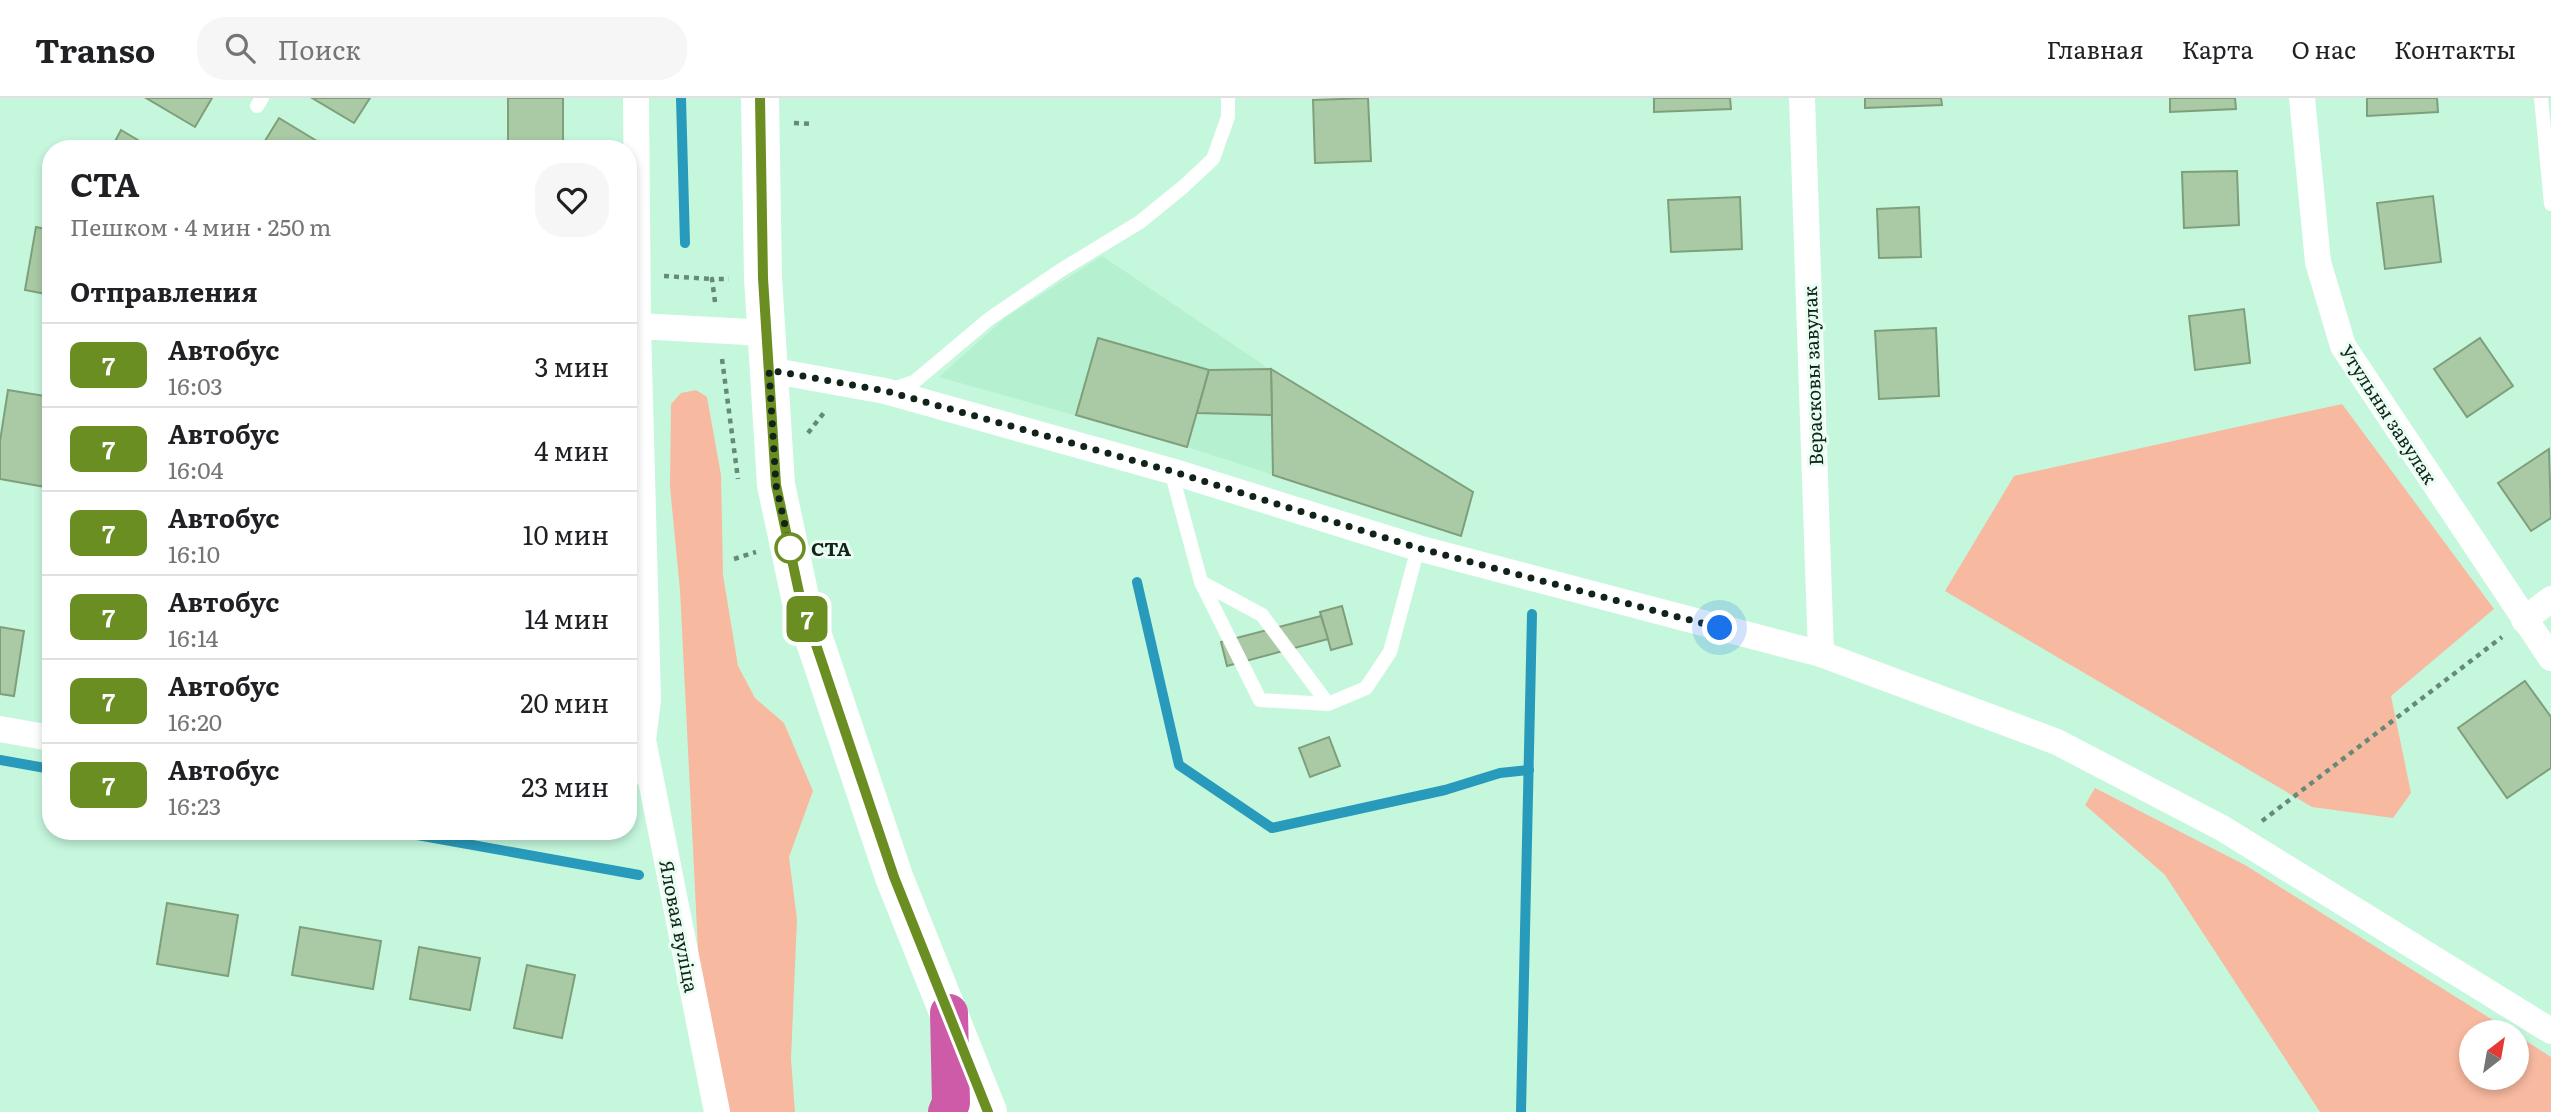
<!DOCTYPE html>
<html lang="ru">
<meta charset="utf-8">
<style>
body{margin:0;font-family:Literata,serif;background:#f6f6f6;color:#202124;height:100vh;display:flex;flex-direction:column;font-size:26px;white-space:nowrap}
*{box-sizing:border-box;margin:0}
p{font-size:23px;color:#757577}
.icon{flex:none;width:38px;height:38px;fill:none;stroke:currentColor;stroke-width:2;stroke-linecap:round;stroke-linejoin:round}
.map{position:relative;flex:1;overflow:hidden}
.panel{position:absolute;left:42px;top:42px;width:595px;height:700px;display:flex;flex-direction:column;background:#fff;border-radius:28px;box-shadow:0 4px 10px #0003}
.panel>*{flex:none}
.badge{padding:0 14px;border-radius:10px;font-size:24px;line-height:46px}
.needle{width:46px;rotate:31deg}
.fabs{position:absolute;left:2459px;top:922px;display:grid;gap:14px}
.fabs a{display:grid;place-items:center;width:70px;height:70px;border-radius:50%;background:#fff;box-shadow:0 4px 10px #0003;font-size:35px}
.you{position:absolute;width:35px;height:35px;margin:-18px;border:5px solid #fff;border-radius:50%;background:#1a73e8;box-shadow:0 0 0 10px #1a73e833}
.map>.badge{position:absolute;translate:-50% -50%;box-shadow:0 0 0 4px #fff}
h2{padding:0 28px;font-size:26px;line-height:63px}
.round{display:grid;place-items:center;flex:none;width:74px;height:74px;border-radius:28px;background:#f6f6f6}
.summary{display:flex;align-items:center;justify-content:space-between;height:119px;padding:0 28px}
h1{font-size:33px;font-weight:700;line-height:52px}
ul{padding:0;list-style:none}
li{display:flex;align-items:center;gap:21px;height:84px;padding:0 28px;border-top:2px solid #e0e0e0}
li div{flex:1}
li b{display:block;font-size:26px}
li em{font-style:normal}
li .badge{min-width:77px;font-weight:700;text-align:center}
header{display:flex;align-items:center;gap:42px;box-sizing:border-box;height:98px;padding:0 35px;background:#fff;border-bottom:2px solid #e0e0e0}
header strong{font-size:33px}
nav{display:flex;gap:38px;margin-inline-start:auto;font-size:24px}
.search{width:490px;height:63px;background:#f6f6f6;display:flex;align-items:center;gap:18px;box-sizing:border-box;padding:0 24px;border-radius:28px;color:#757577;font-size:26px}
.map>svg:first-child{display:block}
</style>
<header>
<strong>Transo</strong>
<div class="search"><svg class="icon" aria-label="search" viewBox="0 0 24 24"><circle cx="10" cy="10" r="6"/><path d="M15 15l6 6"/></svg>Поиск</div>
<nav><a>Главная</a><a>Карта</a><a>О нас</a><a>Контакты</a></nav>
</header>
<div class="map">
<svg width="2551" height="1014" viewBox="0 0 2551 1014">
<rect width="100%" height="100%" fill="#c5f7dd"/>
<polygon fill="#b5f0d1" points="1102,158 1271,272 1473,394 1461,438 1187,349 939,279 1006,219"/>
<g fill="#f8b9a1">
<polygon points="696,292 707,299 721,377 723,477 738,568 755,600 784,625 813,693 789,759 797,821 791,961 795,1014 715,1014 700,891 680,492 670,389 671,306 681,295"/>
<polygon points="2342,306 2494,511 2391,598 2411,695 2393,720 2312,709 1945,493 2014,378"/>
<polygon points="2095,690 2245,767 2512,934 2471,934 2471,980 2516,980 2517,937 2551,959 2551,1014 2320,1014 2165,777 2085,707"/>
</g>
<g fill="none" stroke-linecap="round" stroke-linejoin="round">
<g stroke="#289abb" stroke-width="10">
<polyline points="681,0 685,145"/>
<polyline points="1137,484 1179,667 1272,730 1445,692 1500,675 1529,672"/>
<polyline points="0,662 51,671"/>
<polyline points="395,733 639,777"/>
<polyline points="1521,1014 1532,516"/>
</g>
</g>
<g fill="#a9caa5" stroke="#7f9f7b" stroke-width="2">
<polygon points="146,0 212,0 195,29"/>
<polygon points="312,0 370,0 354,25"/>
<rect x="508" y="0" width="55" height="44"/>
<polygon points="1368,0 1371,63 1315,65 1313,2"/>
<polygon points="1654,0 1730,0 1731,11 1654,14"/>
<polygon points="1865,0 1941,0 1942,7 1865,10"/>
<polygon points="2170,0 2235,0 2236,11 2170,14"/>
<polygon points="2367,0 2437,0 2438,14 2367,18"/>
<polygon points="279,20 330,51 260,51"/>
<polygon points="121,32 153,51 111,51"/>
<polygon points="2237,73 2239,127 2184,130 2182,74"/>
<polygon points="2433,98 2441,164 2385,171 2377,105"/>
<polygon points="1740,99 1742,151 1671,154 1668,102"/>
<polygon points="1919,109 1921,159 1879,160 1877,111"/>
<polygon points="36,129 51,132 51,197 25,192"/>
<polygon points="2244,211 2250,265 2195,272 2189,218"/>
<polygon points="1936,230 1939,298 1879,301 1875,233"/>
<polygon points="1098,240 1209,272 1187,349 1076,317"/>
<polygon points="2480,240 2513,288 2467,319 2434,271"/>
<polygon points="1271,271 1473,394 1461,438 1273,377"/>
<polygon points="1271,271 1272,317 1197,315 1209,272"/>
<polygon points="8,292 51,299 51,390 0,381 0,343"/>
<polygon points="2549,351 2551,420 2531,433 2498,385"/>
<polygon points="1342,508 1352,546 1331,552 1320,514"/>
<polygon points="1321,518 1328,541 1227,568 1221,544"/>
<polygon points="0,529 24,533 14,598 0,596"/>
<polygon points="2525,583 2551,619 2551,670 2507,700 2458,630"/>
<polygon points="1329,639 1340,668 1310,679 1299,650"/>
<polygon points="167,805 238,817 228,878 157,866"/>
<polygon points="300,829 381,843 373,891 292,877"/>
<polygon points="419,849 480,860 470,912 410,901"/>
<polygon points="527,867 575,877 562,940 514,930"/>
</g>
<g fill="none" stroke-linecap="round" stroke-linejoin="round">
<g stroke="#678a78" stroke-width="4.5" stroke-dasharray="5 5" stroke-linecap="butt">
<polyline points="794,25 814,26"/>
<polyline points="664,178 712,181"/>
<polyline points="715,204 712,181 729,181"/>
<polyline points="722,261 738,381"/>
<polyline points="808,335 826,312"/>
<polyline points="734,461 756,454"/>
<polyline points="2262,723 2502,539"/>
</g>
<g stroke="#fff" stroke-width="14">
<polyline points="2541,0 2551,106"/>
<polyline points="257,8 262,0"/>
<polyline points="890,292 914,284 989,221 1061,172 1140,124 1183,89 1213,61 1228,19 1228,0"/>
<polyline points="1171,373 1201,484 1260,602 1328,606 1366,590 1390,554 1418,450"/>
<polyline points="1201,484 1262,517 1328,606"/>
</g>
<g stroke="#fff" stroke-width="26">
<polyline points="636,0 638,228 766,235"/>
<polyline points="1802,0 1821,556"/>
<polyline points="2302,0 2318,164 2343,248 2551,560"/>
<polyline points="769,272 885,293 1171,373 1418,450 1821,556 2057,644 2222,730 2551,933"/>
<polyline points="2524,522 2551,501"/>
<polyline points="0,631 51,640"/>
<polyline points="643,642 717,1014"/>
<polyline points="628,678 643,642 648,602 638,228"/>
</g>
<polyline stroke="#fff" stroke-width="38" points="760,0 763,180 776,387 800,499 894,779 988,1014"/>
<polyline stroke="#ce5ba8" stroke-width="38" points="947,1014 951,1005 949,915"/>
</g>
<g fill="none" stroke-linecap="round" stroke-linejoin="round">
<defs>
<polyline id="line" points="760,0 763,180 776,387 800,499 894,779 988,1014"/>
</defs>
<use href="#line" stroke="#fff" stroke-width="16"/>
<use href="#line" stroke="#6b8e23" stroke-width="10"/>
<polyline stroke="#10241a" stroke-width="7" stroke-dasharray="0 12.6" points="790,450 776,387 769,272 886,293 1171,373 1418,450 1720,530"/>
</g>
<circle fill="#fff" stroke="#6b8e23" stroke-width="3.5" cx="790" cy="450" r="14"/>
<g text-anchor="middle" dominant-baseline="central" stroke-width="6" stroke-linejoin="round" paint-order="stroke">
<g font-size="19" fill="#10241a" stroke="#e9fdf2">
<text transform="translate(1812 278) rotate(-92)">Верасковы завулак</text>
<text transform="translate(2389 316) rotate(57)">Утульны завулак</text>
<text transform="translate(680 828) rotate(79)">Яловая вуліца</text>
</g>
<g font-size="19" font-weight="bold" fill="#10241a" stroke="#e9fdf2" text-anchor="start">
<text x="811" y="450">СТА</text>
</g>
</g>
</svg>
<div class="fabs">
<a><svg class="needle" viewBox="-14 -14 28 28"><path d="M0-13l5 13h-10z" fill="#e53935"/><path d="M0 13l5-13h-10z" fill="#757577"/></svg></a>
</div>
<div class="you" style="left:1720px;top:530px"></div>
<b class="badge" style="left:807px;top:521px;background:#6b8e23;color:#fff">7</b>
<section class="panel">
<div class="summary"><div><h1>СТА</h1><p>Пешком · 4 мин · 250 m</p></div><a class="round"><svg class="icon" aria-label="heart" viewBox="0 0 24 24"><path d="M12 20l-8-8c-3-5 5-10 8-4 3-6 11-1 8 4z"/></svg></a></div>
<h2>Отправления</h2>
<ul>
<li><span class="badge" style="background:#6b8e23;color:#fff">7</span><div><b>Автобус</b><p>16:03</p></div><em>3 мин</em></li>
<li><span class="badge" style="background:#6b8e23;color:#fff">7</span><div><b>Автобус</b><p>16:04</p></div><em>4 мин</em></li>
<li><span class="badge" style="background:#6b8e23;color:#fff">7</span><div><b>Автобус</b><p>16:10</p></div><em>10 мин</em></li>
<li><span class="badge" style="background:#6b8e23;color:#fff">7</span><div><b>Автобус</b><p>16:14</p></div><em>14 мин</em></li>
<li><span class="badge" style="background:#6b8e23;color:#fff">7</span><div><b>Автобус</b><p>16:20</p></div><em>20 мин</em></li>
<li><span class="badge" style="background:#6b8e23;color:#fff">7</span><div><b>Автобус</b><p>16:23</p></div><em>23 мин</em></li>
</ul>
</section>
</div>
